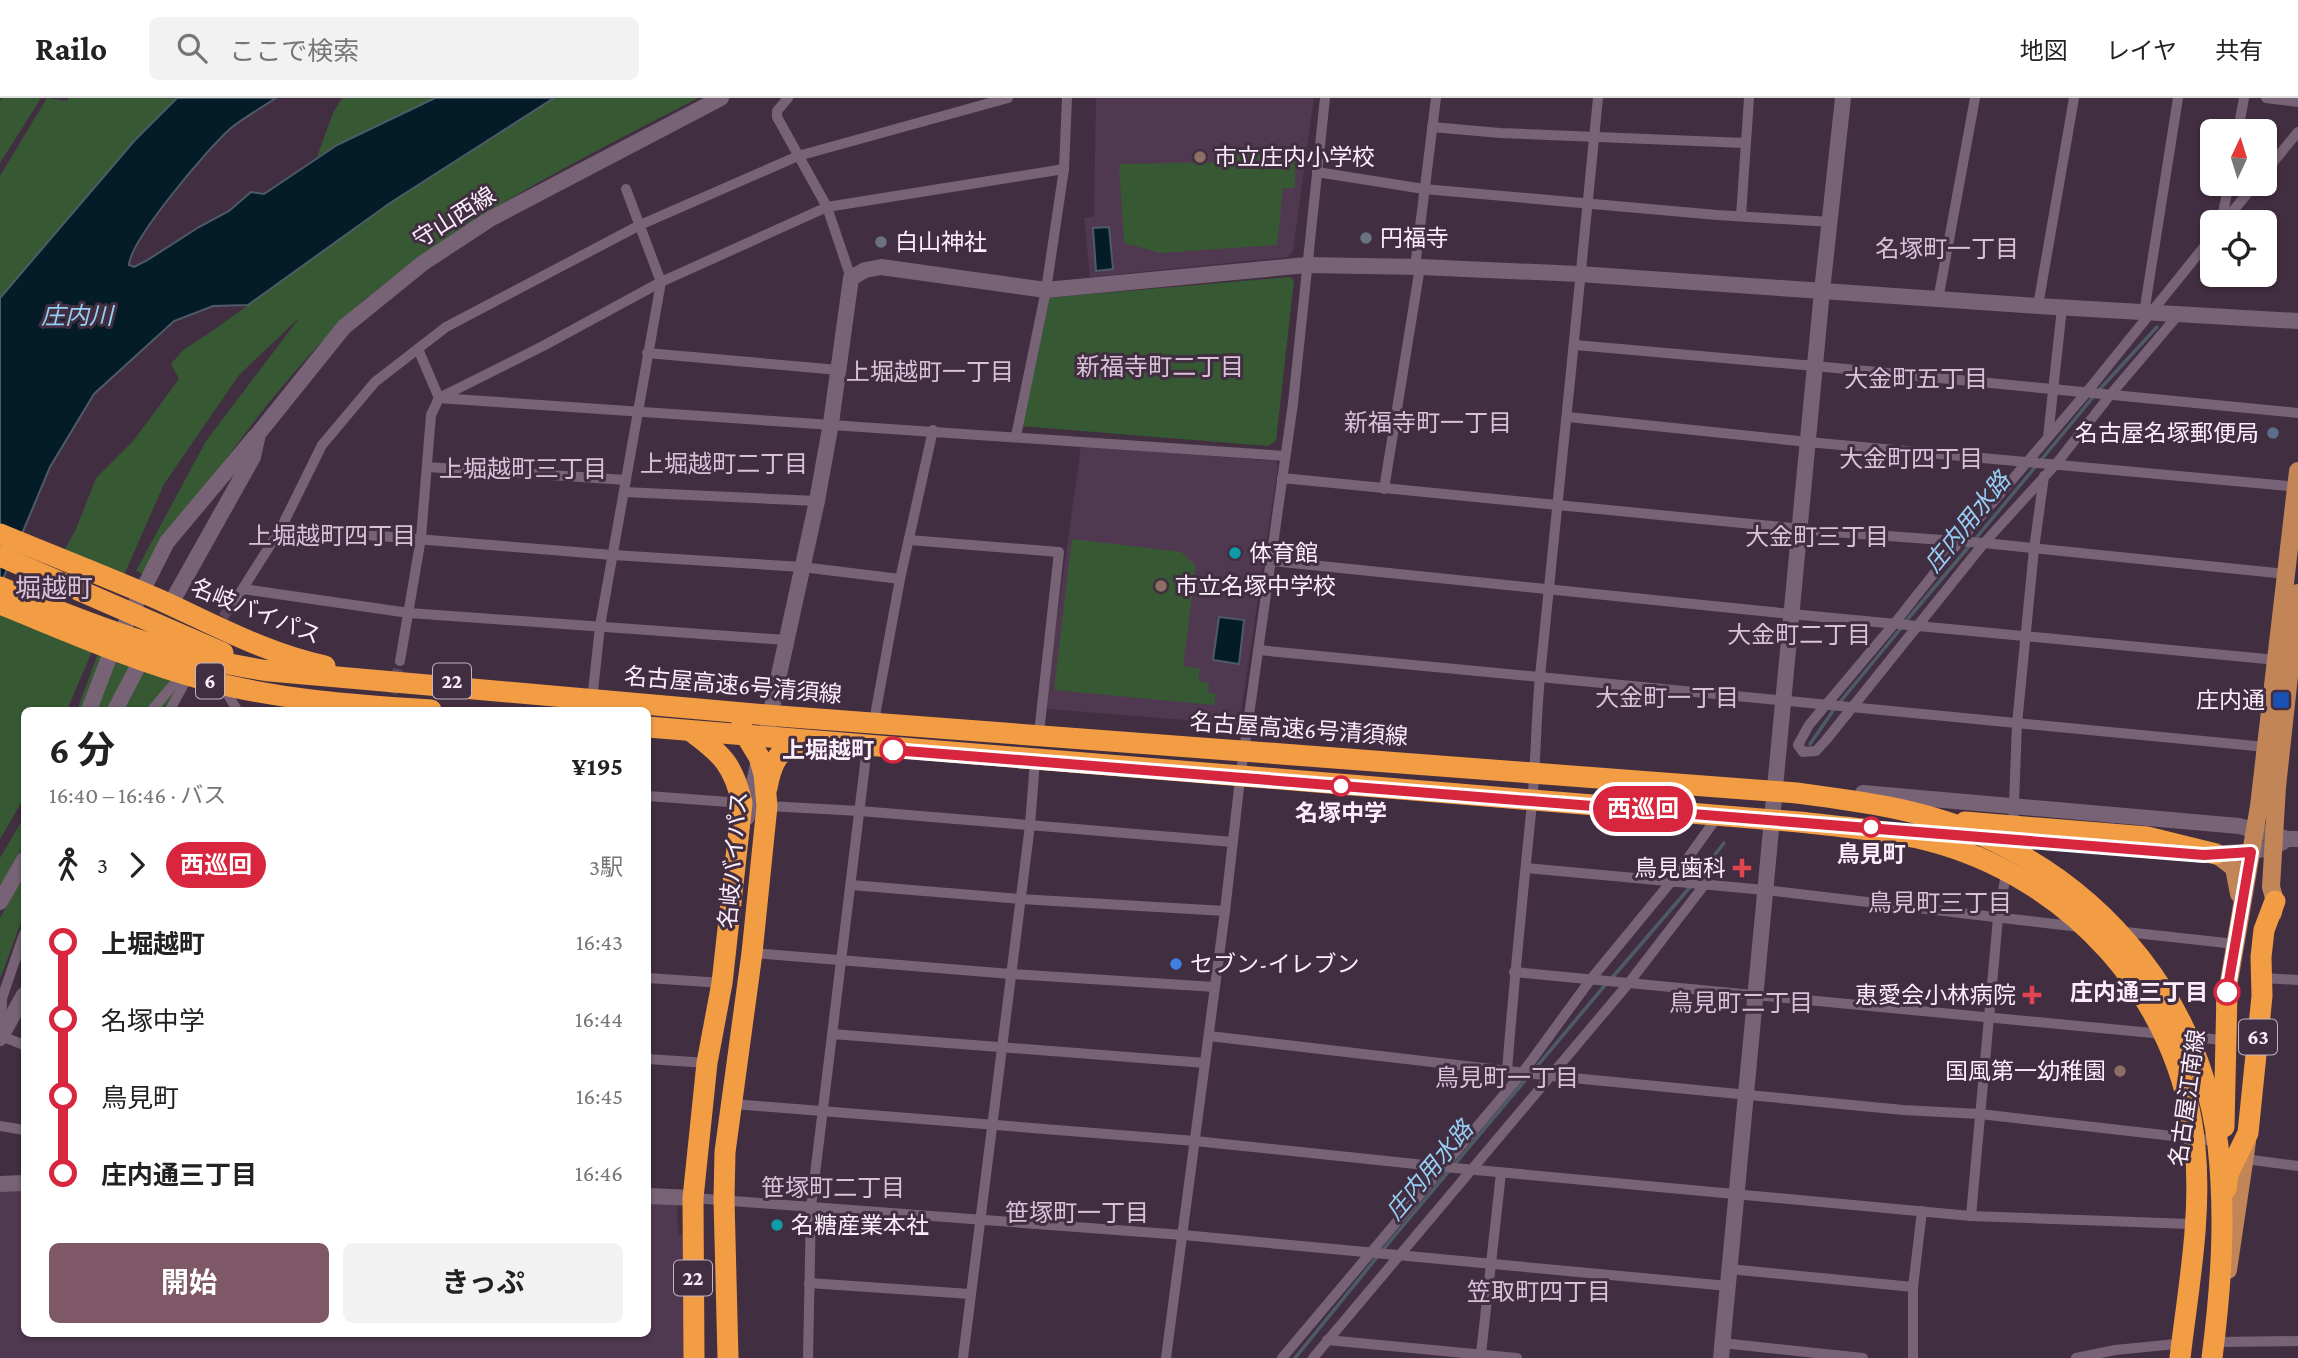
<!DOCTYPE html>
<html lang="ja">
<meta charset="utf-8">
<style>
body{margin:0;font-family:"Crimson Pro","Noto Sans JP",serif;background:#f2f2f2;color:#222;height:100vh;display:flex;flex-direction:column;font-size:26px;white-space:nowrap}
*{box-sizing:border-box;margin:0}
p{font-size:23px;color:#767676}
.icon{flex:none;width:38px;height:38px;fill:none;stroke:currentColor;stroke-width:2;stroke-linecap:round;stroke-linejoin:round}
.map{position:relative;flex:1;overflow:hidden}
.panel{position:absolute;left:21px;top:609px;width:630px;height:630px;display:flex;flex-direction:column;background:#fff;border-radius:10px;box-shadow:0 2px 5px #0004}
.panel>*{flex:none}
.badge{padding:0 14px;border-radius:23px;font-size:24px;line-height:46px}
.needle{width:46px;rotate:4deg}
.tools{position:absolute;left:2200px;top:21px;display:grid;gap:14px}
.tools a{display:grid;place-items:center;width:77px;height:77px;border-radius:10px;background:#fff;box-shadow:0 2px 5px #0004;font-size:35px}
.map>.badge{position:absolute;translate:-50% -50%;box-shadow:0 0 0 4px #fff}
.legs{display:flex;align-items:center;gap:10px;height:77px;padding:0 28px;font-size:23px}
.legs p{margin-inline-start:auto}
.overview{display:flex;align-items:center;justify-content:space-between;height:119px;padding:0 28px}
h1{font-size:38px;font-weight:700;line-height:52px}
.primary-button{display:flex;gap:14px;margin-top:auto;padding:14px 28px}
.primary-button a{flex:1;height:80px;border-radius:10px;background:#7e5866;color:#fff;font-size:28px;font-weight:700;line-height:80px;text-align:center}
.primary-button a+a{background:#f2f2f2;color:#222}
ul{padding:0 28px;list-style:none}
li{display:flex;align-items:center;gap:24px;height:77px;font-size:26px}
li i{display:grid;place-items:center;width:10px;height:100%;margin:0 9px;background:currentColor}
li i::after{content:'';width:18px;height:18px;margin:-9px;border:5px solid;border-radius:50%;background:#fff}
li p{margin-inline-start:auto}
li:first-child i{background:linear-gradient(#0000 50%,currentColor 0)}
li:last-child i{background:linear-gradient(currentColor 50%,#0000 0)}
header{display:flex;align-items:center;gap:42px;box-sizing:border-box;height:98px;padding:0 35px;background:#fff;border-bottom:2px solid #e0e0e0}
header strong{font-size:33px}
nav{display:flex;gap:38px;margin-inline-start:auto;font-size:24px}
.search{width:490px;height:63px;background:#f2f2f2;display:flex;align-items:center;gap:18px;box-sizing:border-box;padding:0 24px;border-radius:10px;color:#767676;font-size:26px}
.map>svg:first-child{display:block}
</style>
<header>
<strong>Railo</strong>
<div class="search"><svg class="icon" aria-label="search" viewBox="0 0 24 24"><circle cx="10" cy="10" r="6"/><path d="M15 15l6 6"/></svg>ここで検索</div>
<nav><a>地図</a><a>レイヤ</a><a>共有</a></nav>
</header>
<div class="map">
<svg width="2298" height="1260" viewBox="0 0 2298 1260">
<rect width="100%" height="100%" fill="#412e41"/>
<g fill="#503950">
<polygon points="1096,0 1314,0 1293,152 1288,159 1090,179 1084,120 1094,118"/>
<polygon points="1081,348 1276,363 1278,368 1240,621 1235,626 1048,611 1045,607"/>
<polygon points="0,1092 24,1092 24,1236 648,1236 648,1104 677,1106 678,1137 683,1137 688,1260 0,1260"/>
</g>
<g fill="#365933">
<polygon points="2,0 41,0 0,65 0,3"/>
<polygon points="47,0 67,3 68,0 177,0 135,42 0,200 0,78"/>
<polygon points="342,0 435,0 337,47 317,59 333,15"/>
<path d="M554 0H698C595 54 489 105 396 177 383 188 367 198 355 210 273 288 209 385 143 476L136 473 206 343 300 219 239 277 164 386 124 477 65 451 76 431 96 380 134 342 179 281 171 266 183 252 208 236 390 105Z"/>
<polygon points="1285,53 1295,61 1295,90 1283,90 1277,147 1160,155 1124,145 1119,66 1225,64 1227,54"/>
<polygon points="1290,179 1294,182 1276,343 1268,348 1020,328 1046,200"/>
<polygon points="1072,441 1181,454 1196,468 1183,568 1200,571 1198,583 1209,585 1208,594 1216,596 1214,607 1054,592"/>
<polygon points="0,513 93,551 67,612 24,612 24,700 0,741"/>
<polygon points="99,553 181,577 167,612 77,612"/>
<polygon points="24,719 24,745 0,796 0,760"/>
<polygon points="24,778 24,816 0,881 0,820"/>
</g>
<g fill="#041b28" stroke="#4e5b67" stroke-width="2">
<path d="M177 0H276C261 10 245 19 231 30 209 49 130 142 129 167L134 169 146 163 199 129 229 113 251 94 264 96 337 47 435 0H554L390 105 248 207 213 208 174 223 94 296 50 369 0 488V200L135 42Z"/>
<polygon points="1109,129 1113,171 1096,173 1093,130"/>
<polygon points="1219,519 1244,522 1239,566 1213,562"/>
</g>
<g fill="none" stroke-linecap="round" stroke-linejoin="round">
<g stroke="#4e5b67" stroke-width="3.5">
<polyline points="2099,292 2157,229"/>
<polyline points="2041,362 2094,298"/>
<polyline points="1976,440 2036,368"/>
<polyline points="1906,523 1971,446"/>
<polyline points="1840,604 1902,529"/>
<polyline points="1810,646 1835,610"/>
<polyline points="1695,782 1724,745"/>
<polyline points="1611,881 1691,788"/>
<polyline points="1295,1260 1386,1148 1606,886"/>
</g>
<g stroke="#5d4b5d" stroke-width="10" stroke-dasharray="10 5" stroke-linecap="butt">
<polyline points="214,531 235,503"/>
<polyline points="389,610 400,563"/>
</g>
<g stroke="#776276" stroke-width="10">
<polyline points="788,0 777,13 777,19 827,109 851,180"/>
<polyline points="2266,0 2298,4"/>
<polyline points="1432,29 1500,35 1745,45"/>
<polyline points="2238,33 2244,0"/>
<polyline points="1317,74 1424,91 1717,117 1831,124"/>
<polyline points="2264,75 2298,34"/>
<polyline points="1741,118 1749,0"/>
<polyline points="2221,124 2229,86"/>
<polyline points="2224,124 2255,86"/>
<polyline points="1415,169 1436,0"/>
<polyline points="1938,202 1975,0"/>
<polyline points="2038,208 2074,0"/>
<polyline points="2144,215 2178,0"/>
<polyline points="2179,216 2111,296 2056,366 1984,445 1826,642 1816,653 1803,654 1798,647 1809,627 1894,526 1959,444 2086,295 2212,139"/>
<polyline points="1575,247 1815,268 2298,315"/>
<polyline points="418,251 439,300 1285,358"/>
<polyline points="647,255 839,272"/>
<polyline points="1568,319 1808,344 2298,389"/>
<polyline points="1016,338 1046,192 1064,71 1067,0"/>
<polyline points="2048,339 2062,210"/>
<polyline points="427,369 626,382"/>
<polyline points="1282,380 1833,434 1984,445 2286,476"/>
<polyline points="1384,391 1420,169"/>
<polyline points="624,394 817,403"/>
<polyline points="281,430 613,457 802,469 900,481"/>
<polyline points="909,442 1059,454 1039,635"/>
<polyline points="1272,463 1791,516 2277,562"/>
<polyline points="243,491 409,515 786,542"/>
<polyline points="235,503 281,430 322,347 375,284 446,229 640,127 798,58 1008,0"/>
<polyline points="1258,552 2266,649"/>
<polyline points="400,563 421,440 431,317 439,300 543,248 661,184 827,109 1064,71"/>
<polyline points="219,593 227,595 237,612"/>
<polyline points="152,612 184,574"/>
<polyline points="170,612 185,584 181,577"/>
<polyline points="591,612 600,528 661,184 626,91"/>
<polyline points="874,623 900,481 933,332"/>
<polyline points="648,698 742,705"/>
<polyline points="767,708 860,713 1233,744"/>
<polyline points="2013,731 2017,626 2034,451 2044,378"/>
<polyline points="1526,770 1765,792 2080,829"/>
<polyline points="851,787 1020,801 1225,813"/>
<polyline points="2117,833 2235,846"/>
<polyline points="24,836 2,900 1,938 24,947"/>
<polyline points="752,855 1011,876 1215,889"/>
<polyline points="1514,874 2163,936"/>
<polyline points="648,880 722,885"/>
<polyline points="2264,880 2298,882"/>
<polyline points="832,936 1205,965"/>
<polyline points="1209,938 1552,978 1903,1012 1980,1016 2208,1042"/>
<polyline points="2186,938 2221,942"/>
<polyline points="648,961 707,965"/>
<path d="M1507 973C1514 883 1523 794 1532 705 1536 663 1536 620 1540 578 1559 385 1580 193 1598 0"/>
<polyline points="733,1006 1195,1043 1444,1069 1971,1118 2190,1126"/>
<polyline points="0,1028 24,1032"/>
<polyline points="2245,1061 2298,1068"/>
<polyline points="693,1100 1183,1137 1728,1188"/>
<polyline points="1971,1118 1998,820 2007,771"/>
<polyline points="1729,1171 1913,1189"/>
<polyline points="809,1185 970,1196"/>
<polyline points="1327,1242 1517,1260"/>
<polyline points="2218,1244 2298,1243"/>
<polyline points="1722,1245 1863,1260"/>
<polyline points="1481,1256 1501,1075"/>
<polyline points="808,1260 811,1109 867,650"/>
<polyline points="963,1260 1030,727 1035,663"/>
<polyline points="1166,1260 1225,813 1240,681 1293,305 1325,0"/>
<polyline points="1282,1260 1523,974 1591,881 1670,785 1718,718"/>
<polyline points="1313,1260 1628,886 1705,786"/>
<polyline points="1913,1260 1913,1189 1922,1113"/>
<polyline points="2076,1260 2115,1252 2176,1246"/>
</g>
<g stroke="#776276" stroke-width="16">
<polyline points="170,507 253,359 258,336 344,229 423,165 490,121 721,0"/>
<polyline points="89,612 110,557 167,444 255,339"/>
<polyline points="115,612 145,555"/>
<polyline points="768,627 817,403 831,325 851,180 865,172 881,169 1046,192 1307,167 1420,169 1579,176 2038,208 2298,223"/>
<polyline points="1863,695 2239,728 2288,741 2298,741"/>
<polyline points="747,719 758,666"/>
<polyline points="1917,733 1967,737"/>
<polyline points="1990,738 2180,755"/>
<path d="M2209 756C2234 754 2261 756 2283 744"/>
<polyline points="0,804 24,762"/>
<polyline points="0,940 24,897"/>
<polyline points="0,1086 24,1085"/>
<polyline points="648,1098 693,1100"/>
<polyline points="1721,1260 1822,193 1843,0"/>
</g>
<g stroke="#c18558" stroke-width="18">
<polyline points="2216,756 2234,770 2239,796"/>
<polyline points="2273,815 2275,803 2271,789 2277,689 2298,495"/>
<polyline points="2225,907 2259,708 2298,373"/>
<polyline points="2228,1172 2247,1044"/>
</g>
<g stroke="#f29d44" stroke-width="21">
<path d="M0 436C53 458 107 479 160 502 213 526 267 556 325 568"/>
<polyline points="0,458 223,555"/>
<path d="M0 489C87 526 176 560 270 573L779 618 1797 695C1858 703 1921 711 1978 736 2107 791 2201 907 2218 1048 2226 1120 2221 1189 2212 1260"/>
<path d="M0 506C67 533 134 563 205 582 279 602 355 607 431 612"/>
<path d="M648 629 1799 724C1842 729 1884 732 1926 742 2069 778 2181 900 2195 1049 2202 1119 2188 1191 2180 1260"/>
<path d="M692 634C722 656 734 668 742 705L722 885 707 965 693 1100 694 1260"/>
<path d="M767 690C771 668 777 650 801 645"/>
<polyline points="1965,724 2147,739 2216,756"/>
<polyline points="2224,1029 2227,894"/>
<polyline points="2226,1091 2228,1076 2248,1035 2262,898 2261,859 2264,832 2275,803"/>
<polyline points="728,1260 724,1101 725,1054 752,855 767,708 764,676 759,659 741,629"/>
</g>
</g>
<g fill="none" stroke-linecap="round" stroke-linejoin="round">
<defs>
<polyline id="line-1" points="893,652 2204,757 2251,754 2227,894"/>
</defs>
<use href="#line-1" stroke="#fff" stroke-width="16"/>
<use href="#line-1" stroke="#d7263d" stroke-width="10"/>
</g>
<g fill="#8d6e63" stroke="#412e41" stroke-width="2.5">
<circle cx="1200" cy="59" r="7"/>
<circle cx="1161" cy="488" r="7"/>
<circle cx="2120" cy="973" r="7"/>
</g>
<g fill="#6b7280" stroke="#412e41" stroke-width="2.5">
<circle cx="1366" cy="140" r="7"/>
<circle cx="881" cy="144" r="7"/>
</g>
<circle fill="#5c6f8a" stroke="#412e41" stroke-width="2.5" cx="2273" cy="335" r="7"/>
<g fill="#0f9aa8" stroke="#412e41" stroke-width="2.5">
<circle cx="1235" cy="455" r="7"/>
<circle cx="777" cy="1127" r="7"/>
</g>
<rect fill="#1a4fb4" stroke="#412e41" stroke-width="2.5" x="2272" y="593" width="18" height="18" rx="3.5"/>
<g fill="#fff" stroke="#d7263d" stroke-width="3.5">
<circle cx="893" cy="652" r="12"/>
<circle cx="1341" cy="688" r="9"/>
<circle cx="1871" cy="729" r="9"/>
<circle cx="2227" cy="894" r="12"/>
</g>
<g fill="#e0444e" stroke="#412e41" stroke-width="2.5">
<path d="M1738.5 759.5h7v7h7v7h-7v7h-7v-7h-7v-7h7z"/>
<path d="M2028.5 886.5h7v7h7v7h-7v7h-7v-7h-7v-7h7z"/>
</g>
<circle fill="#3f7fe0" stroke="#412e41" stroke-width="2.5" cx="1176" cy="866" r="7"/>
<g text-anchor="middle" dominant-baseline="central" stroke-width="6" stroke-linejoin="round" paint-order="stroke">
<g fill="#412e41" stroke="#c4b5c3" stroke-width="2">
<rect x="196" y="565.5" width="28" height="35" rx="5"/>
<rect x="433" y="565.5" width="38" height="35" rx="5"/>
<rect x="2239" y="921.5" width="38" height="35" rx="5"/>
<rect x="674" y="1162.5" width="38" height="35" rx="5"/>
</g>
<g font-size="21" font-weight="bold" fill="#fceffb">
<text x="210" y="583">6</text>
<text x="452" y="583">22</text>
<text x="2258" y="939">63</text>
<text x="693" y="1180">22</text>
</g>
<g font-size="23" fill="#fceffb" stroke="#412e41" text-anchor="start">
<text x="1214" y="59">市立庄内小学校</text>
<text x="1380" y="140">円福寺</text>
<text x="895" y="144">白山神社</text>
<text x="2259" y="335" text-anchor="end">名古屋名塚郵便局</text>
<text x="1249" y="455">体育館</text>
<text x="1175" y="488">市立名塚中学校</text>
<text x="2265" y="602" text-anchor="end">庄内通</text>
<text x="1726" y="770" text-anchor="end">鳥見歯科</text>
<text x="1190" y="866">セブン-イレブン</text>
<text x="2016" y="897" text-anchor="end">恵愛会小林病院</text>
<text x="2106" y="973" text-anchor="end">国風第一幼稚園</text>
<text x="791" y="1127">名糖産業本社</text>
</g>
<g font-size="23" fill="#fceffb" stroke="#412e41">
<text transform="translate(454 119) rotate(-32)">守山西線</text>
<text transform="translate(256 513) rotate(22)">名岐バイパス</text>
<text transform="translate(733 587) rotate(5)">名古屋高速6号清須線</text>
<text transform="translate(1299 631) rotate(4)">名古屋高速6号清須線</text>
<text transform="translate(733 762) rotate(-85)">名岐バイパス</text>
<text transform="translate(2187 1000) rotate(-82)">名古屋江南線</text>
</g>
<g font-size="23" font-weight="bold" fill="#fceffb" stroke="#412e41" text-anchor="end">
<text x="874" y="652">上堀越町</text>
<text x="1341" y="715" text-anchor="middle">名塚中学</text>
<text x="1871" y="756" text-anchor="middle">鳥見町</text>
<text x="2208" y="894">庄内通三丁目</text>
</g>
<g font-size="24" fill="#d9c1d8" stroke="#412e41">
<text x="1947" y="150">名塚町一丁目</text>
<text x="1160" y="268">新福寺町二丁目</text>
<text x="930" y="273">上堀越町一丁目</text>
<text x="1916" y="280">大金町五丁目</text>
<text x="1428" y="324">新福寺町一丁目</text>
<text x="1911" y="360">大金町四丁目</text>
<text x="724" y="365">上堀越町二丁目</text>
<text x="523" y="370">上堀越町三丁目</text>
<text x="332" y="437">上堀越町四丁目</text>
<text x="1817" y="438">大金町三丁目</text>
<text x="1799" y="536">大金町二丁目</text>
<text x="1667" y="599">大金町一丁目</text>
<text x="1940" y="804">鳥見町三丁目</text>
<text x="1741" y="904">鳥見町二丁目</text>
<text x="1507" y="979">鳥見町一丁目</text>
<text x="833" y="1089">笹塚町二丁目</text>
<text x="1077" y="1114">笹塚町一丁目</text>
<text x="1539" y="1193">笠取町四丁目</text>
</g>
<g font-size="24" font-style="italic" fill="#97cff4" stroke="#412e41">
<text x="77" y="217">庄内川</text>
<text transform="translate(1967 424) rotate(-51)">庄内用水路</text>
<text transform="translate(1429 1072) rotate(-50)">庄内用水路</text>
</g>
<g font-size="26" fill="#d9c1d8" stroke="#412e41">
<text x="54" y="490">堀越町</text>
</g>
</g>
</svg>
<div class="tools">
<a><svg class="needle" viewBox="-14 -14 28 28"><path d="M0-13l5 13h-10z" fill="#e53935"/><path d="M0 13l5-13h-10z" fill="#767676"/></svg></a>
<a><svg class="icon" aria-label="locate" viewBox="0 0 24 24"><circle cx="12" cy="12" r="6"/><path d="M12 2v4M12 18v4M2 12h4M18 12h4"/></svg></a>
</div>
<b class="badge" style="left:1643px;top:711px;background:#d7263d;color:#fff">西巡回</b>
<section class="panel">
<div class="overview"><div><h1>6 分</h1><p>16:40 – 16:46 · バス</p></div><b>¥195</b></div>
<div class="legs"><svg class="icon" aria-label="walk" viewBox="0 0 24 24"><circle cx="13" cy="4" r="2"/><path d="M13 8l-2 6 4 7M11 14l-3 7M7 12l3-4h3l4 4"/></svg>3<svg class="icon" aria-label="forward" viewBox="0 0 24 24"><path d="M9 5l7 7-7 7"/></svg><b class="badge" style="background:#d7263d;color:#fff">西巡回</b><p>3駅</p></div>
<ul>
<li><i style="color:#d7263d"></i><b>上堀越町</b><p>16:43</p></li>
<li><i style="color:#d7263d"></i><span>名塚中学</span><p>16:44</p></li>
<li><i style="color:#d7263d"></i><span>鳥見町</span><p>16:45</p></li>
<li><i style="color:#d7263d"></i><b>庄内通三丁目</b><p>16:46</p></li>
</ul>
<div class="primary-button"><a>開始</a><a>きっぷ</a></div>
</section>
</div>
